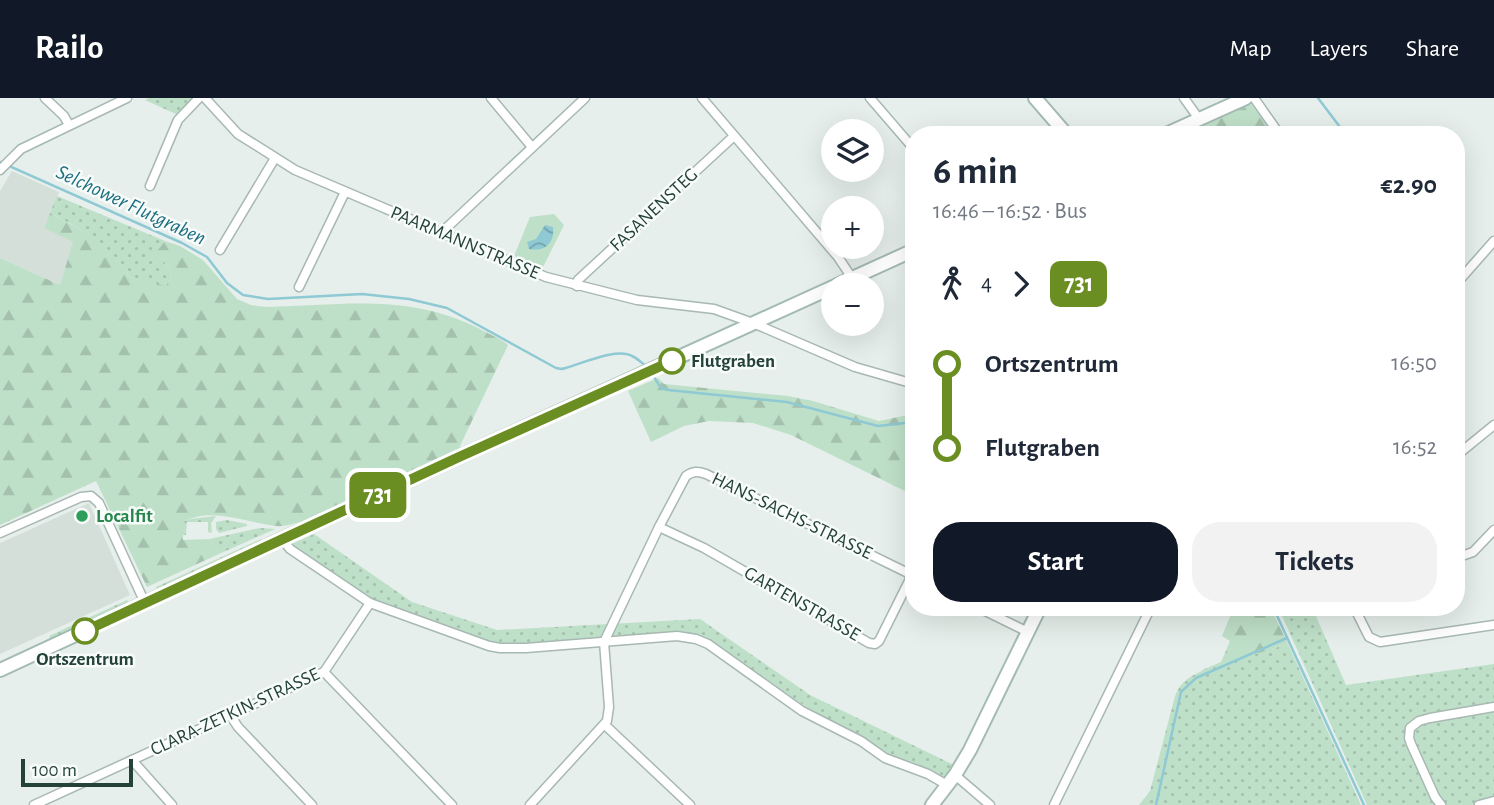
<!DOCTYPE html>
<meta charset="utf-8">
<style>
body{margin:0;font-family:"Alegreya Sans",sans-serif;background:#f2f2f3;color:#1f2937;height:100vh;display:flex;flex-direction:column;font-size:26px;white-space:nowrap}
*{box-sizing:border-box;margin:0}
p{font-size:23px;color:#747a83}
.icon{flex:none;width:38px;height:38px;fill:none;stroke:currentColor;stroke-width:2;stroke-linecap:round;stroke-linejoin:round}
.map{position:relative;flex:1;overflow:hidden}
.panel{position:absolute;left:905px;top:28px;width:560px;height:490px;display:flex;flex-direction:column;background:#fff;border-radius:28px;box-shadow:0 7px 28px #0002}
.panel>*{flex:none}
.badge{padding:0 14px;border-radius:10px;font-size:24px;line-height:46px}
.controls{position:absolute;left:821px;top:21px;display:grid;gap:14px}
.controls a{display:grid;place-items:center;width:63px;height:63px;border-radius:50%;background:#fff;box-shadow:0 7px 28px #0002;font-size:35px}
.scale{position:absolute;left:21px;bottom:18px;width:112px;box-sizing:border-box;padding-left:7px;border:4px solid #24423a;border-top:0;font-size:19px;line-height:24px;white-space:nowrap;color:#24423a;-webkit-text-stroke:5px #f7fbf9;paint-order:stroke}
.map>.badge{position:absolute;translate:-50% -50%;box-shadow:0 0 0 4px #fff}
.legs{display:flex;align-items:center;gap:10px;height:77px;padding:0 28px;font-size:23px}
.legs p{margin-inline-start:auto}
.head{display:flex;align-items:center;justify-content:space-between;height:119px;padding:0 28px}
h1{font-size:38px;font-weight:600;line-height:52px}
.action{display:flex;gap:14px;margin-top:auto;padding:14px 28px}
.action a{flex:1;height:80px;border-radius:28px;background:#111827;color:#fff;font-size:28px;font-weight:600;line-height:80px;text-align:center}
.action a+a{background:#f2f2f3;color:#1f2937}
ul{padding:0 28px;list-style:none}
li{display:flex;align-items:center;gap:24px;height:84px;font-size:26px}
li i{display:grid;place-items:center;width:10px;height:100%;margin:0 9px;background:currentColor}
li i::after{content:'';width:18px;height:18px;margin:-9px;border:5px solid;border-radius:50%;background:#fff}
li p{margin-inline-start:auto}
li:first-child i{background:linear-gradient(#0000 50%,currentColor 0)}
li:last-child i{background:linear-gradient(currentColor 50%,#0000 0)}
header{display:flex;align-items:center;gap:42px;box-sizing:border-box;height:98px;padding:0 35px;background:#111827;color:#fff}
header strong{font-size:33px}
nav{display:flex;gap:38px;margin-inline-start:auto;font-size:24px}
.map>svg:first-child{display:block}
</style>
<header>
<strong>Railo</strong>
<nav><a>Map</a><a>Layers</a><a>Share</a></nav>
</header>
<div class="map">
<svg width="1494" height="707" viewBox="0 0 1494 707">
<defs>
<pattern id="grass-dots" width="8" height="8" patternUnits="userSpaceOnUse" patternTransform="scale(1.75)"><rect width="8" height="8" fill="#bfe0c8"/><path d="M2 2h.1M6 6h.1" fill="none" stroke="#a4c1ad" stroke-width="1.8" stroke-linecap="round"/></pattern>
<pattern id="forest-firs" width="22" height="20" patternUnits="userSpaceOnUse" patternTransform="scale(1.75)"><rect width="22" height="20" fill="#bfe0c8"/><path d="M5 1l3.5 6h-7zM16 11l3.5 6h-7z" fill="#a4c1ad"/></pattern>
<pattern id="water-waves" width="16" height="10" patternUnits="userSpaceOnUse" patternTransform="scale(1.75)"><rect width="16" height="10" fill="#8ec9d4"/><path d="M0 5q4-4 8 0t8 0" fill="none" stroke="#74a5ad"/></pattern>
</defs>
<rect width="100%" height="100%" fill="#e6efeb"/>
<g fill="#d4dfda">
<polygon points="12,73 59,94 44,130 74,143 60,187 0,160 0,93"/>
<polygon points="89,405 130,497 0,556 0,445"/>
</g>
<g fill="url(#grass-dots)">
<polygon points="149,0 194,0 178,17 145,2"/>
<path d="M57 98 165 143 155 157 163 162 172 177 166 189 129 179C109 145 84 133 50 115Z"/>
<polygon points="216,418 211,425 212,435 208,434 208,424 187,424 186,437 183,437 183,424 190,421"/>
<polygon points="227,422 247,426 247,428 219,435 216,431 216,424"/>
<polygon points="260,430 275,431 219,456 209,441"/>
<polygon points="314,436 412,504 497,532 700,521 810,597 956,668 948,678 942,679 895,661 822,619 700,539 517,547 483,543 372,502 291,446"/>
<polygon points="261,441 263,446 158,495 156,489"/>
<polygon points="127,502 130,507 52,544 49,538"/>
<polygon points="1278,509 1312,509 1346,587 1494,566 1494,707 1367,707"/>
<path d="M1288 546 1361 707H1139L1150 693 1174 602C1176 595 1178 589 1185 583 1206 566 1261 555 1288 546Z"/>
</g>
<g fill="url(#forest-firs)">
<polygon points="1251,6 1270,32 1268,37 1184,37"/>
<path d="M50 115C86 135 107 142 129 179L166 188 172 177 163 162 154 157 165 143 180 148 203 162 237 201 251 207 267 209C344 207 409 195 480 231 489 236 502 241 508 247L460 348 461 350 303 423C295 425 285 429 276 428 246 425 212 408 183 424V442L209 441 219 456 147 489 96 383 0 427V160L60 187 73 144 44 130Z"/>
<polygon points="658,280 664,286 788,298 813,303 879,323 913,316 913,397 791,337 753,325 709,323 684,328 651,344 628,293"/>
<polygon points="1234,509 1270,509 1288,546 1200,573 1221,564 1230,543 1222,538"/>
</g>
<polygon fill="#bfe0c8" points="554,116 564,127 542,171 514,158 530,119"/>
<path fill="url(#water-waves)" d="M545 127 553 129C555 146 544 154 529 151L527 144 536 141Z"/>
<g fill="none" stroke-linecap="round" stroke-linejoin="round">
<g stroke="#8ec9d4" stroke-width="2.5">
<polyline points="1318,0 1346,37"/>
<path d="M0 64 182 145 207 159 227 185 243 197 268 201 362 196 409 201 447 210 556 270 562 271C579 267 616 249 632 258 637 260 642 265 646 268"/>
<polyline points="652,276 661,290 668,292 787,304 878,328 914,324"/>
<polyline points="1273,509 1364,707"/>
<polyline points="1156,707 1181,594 1196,580 1287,540"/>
</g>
<defs>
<g id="street">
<polyline points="45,0 64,18 69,27"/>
<polyline points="205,0 238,36 295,72 546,179 637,202 714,211 753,225 855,269 914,286"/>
<polyline points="491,0 532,49"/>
<polyline points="702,0 838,159 852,180"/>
<polyline points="870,0 914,51"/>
<polyline points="1184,0 1199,21"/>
<polyline points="1254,0 1280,37"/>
<polyline points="0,72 21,51 127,0"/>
<polyline points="150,88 178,22 199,0"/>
<polyline points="442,134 585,0"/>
<polyline points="220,152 275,60"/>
<polyline points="1456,186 1494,143"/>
<polyline points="577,188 578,182 734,38"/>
<polyline points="299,189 345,94"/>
<polyline points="1456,358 1494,327"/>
<polyline points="659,429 704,450 869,545 875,546 879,543 912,477"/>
<polyline points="0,435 81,399 91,398 99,405 145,505"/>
<polyline points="283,442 290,451 370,505 489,548 500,550 526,550 677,538 696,541 708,546 802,613 861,643 885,660 928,676 947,687"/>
<polyline points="1456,460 1473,454 1494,432"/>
<polyline points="977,509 1028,534"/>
<polyline points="1354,509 1369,539 1380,544 1494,527"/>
<path d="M604 544 659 429 686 378C693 373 698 373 706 376L914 478"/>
<polyline points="324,574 452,707"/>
<polyline points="230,617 238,629 312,707"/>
<polyline points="605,627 690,707"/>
<polyline points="132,662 172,707"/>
<polyline points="955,677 990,707"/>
<polyline points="34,707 324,574 370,505"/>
<polyline points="530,707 607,623 609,609 604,544"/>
<polyline points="1054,707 1151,509"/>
<polyline points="1441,707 1435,699 1411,646 1409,640 1410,630 1419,623 1430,620 1494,609"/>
<polyline points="1479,707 1494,703"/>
</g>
<g id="secondary">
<polyline points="1035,0 1067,37"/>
<polyline points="1164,37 1246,0"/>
<polyline points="837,187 914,152"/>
<polyline points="0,572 459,359 833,189"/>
<polyline points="932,707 955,677 970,652 1040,509"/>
</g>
</defs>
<use href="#street" stroke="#a8b8b2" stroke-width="11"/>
<use href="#secondary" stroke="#a4bbb3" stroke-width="16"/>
<use href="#street" stroke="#fff" stroke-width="8"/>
<use href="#secondary" stroke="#fff" stroke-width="12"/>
</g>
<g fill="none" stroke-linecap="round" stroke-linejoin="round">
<defs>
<polyline id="line-1" points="85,533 459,359 672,263"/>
</defs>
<use href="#line-1" stroke="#fff" stroke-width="16"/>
<use href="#line-1" stroke="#6b8e23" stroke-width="10"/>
</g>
<g fill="#fff" stroke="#6b8e23" stroke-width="3.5">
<circle cx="672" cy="263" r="12"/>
<circle cx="85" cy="533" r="12"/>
</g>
<circle fill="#2e9e5b" stroke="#f7fbf9" stroke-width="2.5" cx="82" cy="418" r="7"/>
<g text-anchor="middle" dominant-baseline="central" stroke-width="5" stroke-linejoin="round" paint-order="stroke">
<g font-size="19" fill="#24423a" stroke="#f7fbf9">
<text transform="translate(654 112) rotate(-43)">FASANENSTEG</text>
<text transform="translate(465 145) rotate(23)">PAARMANNSTRASSE</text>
<text transform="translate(792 418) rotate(26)">HANS-SACHS-STRASSE</text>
<text transform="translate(802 506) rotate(30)">GARTENSTRASSE</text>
<text transform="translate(235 614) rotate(-25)">CLARA-ZETKIN-STRASSE</text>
</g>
<g font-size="19" font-weight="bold" fill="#24423a" stroke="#f7fbf9" text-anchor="start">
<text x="691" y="263">Flutgraben</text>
<text x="85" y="561" text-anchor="middle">Ortszentrum</text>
</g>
<g font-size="19" font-weight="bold" fill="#27864d" stroke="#f7fbf9" text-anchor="start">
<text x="96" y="418">Localfit</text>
</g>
<g font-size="21" font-style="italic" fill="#1c6f80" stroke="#f7fbf9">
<text transform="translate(131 107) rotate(25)">Selchower Flutgraben</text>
</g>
</g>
</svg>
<div class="controls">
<a><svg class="icon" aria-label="layers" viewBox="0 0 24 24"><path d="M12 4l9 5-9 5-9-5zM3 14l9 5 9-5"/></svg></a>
<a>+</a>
<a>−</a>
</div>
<div class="scale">100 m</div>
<b class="badge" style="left:378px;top:397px;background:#6b8e23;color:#fff">731</b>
<section class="panel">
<div class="head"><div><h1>6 min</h1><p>16:46 – 16:52 · Bus</p></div><b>€2.90</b></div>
<div class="legs"><svg class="icon" aria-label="walk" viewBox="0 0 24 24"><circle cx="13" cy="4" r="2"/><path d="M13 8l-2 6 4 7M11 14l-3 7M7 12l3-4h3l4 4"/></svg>4<svg class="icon" aria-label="forward" viewBox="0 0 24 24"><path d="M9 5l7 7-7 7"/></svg><b class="badge" style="background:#6b8e23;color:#fff">731</b></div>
<ul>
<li><i style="color:#6b8e23"></i><b>Ortszentrum</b><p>16:50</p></li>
<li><i style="color:#6b8e23"></i><b>Flutgraben</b><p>16:52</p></li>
</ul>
<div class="action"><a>Start</a><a>Tickets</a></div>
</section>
</div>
